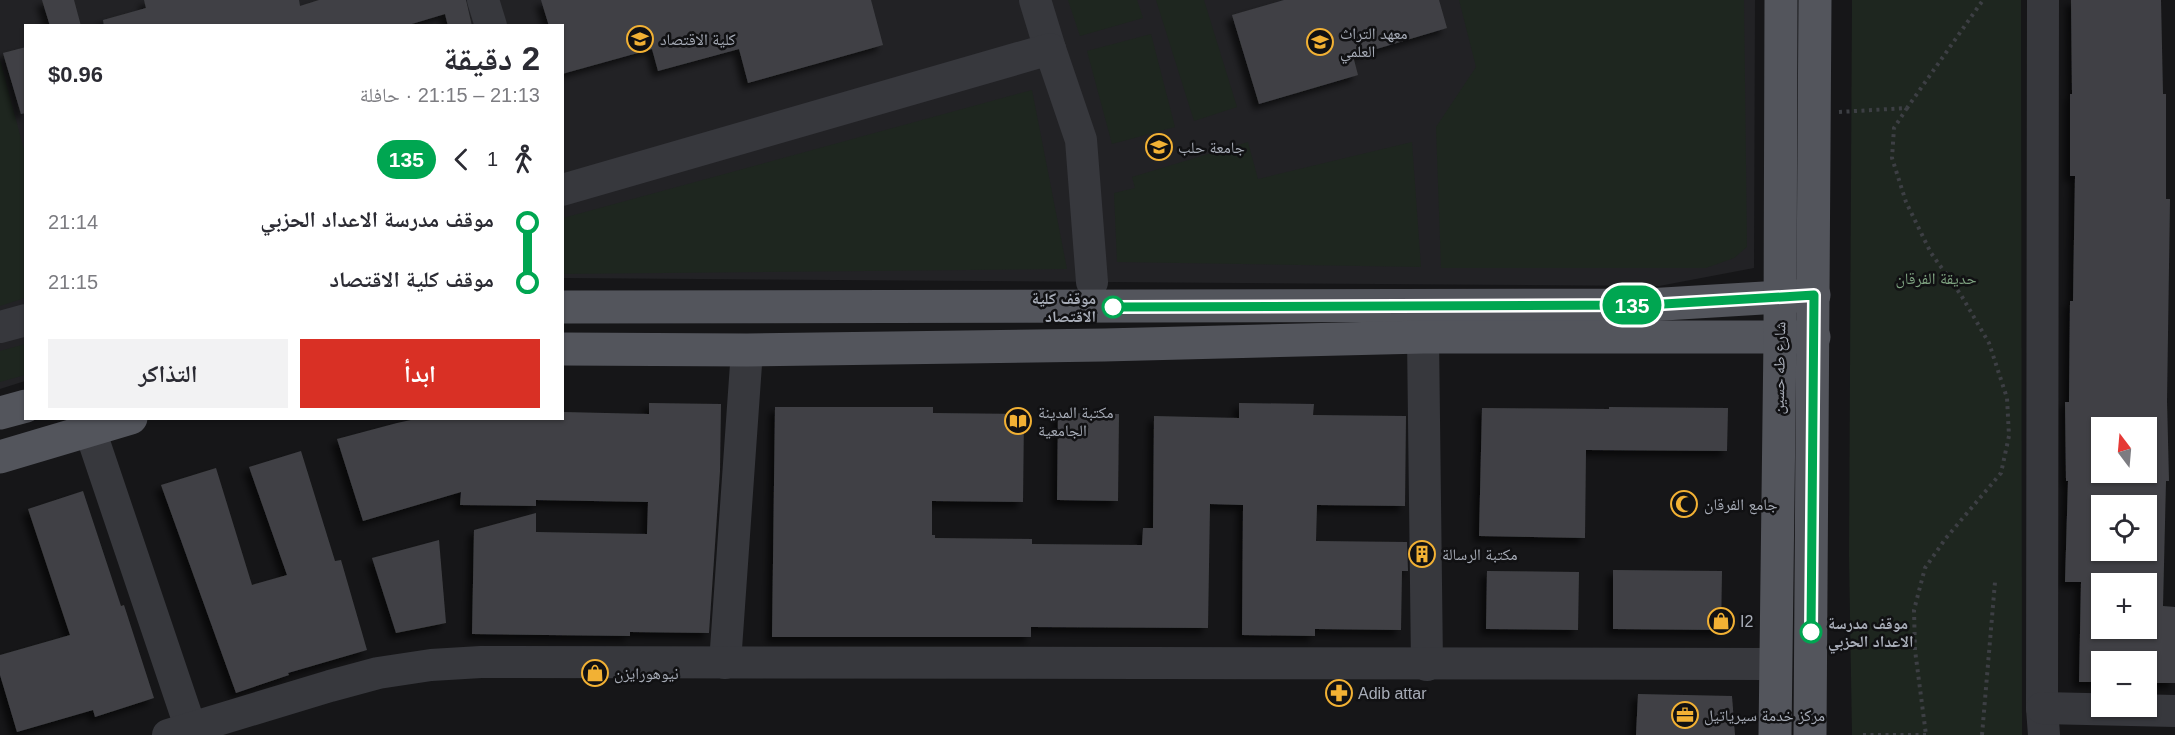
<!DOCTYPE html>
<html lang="ar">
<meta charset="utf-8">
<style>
body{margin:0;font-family:Helvetica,"Noto Naskh Arabic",sans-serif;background:#f2f2f3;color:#2b2b33;direction:rtl;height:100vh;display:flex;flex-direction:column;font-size:22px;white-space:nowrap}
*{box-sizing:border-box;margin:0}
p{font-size:20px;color:#7c7c81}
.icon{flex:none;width:33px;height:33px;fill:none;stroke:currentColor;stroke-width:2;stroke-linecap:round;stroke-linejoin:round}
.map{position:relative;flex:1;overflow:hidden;direction:ltr}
.panel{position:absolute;left:24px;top:24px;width:540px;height:396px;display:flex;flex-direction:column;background:#fff;border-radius:0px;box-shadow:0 2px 4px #0004;direction:rtl}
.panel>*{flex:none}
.badge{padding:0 12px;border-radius:20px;font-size:21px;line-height:39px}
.needle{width:39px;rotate:344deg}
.fabs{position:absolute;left:2091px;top:417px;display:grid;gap:12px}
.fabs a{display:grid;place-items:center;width:66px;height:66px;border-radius:0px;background:#fff;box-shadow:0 2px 4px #0004;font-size:30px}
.map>.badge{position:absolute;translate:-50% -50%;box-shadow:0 0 0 3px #fff}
.legs{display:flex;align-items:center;gap:9px;height:66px;padding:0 24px;font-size:20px}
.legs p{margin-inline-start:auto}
.headline{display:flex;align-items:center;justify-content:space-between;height:102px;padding:0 24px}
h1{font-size:33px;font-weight:700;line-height:45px}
.action{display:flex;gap:12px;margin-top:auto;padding:12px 24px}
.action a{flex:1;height:69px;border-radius:0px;background:#d93025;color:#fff;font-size:24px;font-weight:700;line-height:69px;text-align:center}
.action a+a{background:#f2f2f3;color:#2b2b33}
ul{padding:0 24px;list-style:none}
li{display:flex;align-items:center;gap:21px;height:60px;font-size:22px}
li i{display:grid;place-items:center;width:9px;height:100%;margin:0 8px;background:currentColor}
li i::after{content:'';width:15px;height:15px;margin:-8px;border:4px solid;border-radius:50%;background:#fff}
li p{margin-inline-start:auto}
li:first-child i{background:linear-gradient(#0000 50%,currentColor 0)}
li:last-child i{background:linear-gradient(currentColor 50%,#0000 0)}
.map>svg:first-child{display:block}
</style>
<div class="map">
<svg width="2175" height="735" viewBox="0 0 2175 735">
<defs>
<filter id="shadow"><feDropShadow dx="-5.5" dy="5.5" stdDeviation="3" flood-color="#0009"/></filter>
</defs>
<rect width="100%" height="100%" fill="#161618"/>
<polygon fill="#222225" points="0,0 1755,0 1754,268 1659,286 563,278 562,26 26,26 25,381 0,389"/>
<g fill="#1e261f">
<polygon points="1068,0 1137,0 1143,18 1080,36"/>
<polygon points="1156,0 1204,0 1237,107 1194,121"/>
<polygon points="1459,0 1744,0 1747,247 1734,258 1706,268 1441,268 1436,127 1476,67"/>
<polygon points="1852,0 2021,0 2022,735 1852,735 1849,556"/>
<polygon points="1151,34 1175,127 1112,144 1087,51"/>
<polygon points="0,59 25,154 25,298 0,306"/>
<polygon points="1032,90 1067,269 563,274 563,218"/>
<polygon points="1248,142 1258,179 1412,142 1421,267 1117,262 1114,193 1135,188 1132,177"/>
<polygon points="25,344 25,375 0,382 0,351"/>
</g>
<g fill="#404145" fill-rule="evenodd" filter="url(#shadow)">
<polygon points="42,0 74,0 81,26 50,26"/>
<polygon points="144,0 299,0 300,6 319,0 466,0 472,26 448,26 445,14 405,26 104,26 103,20 146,8"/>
<polygon points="541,0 871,0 883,45 748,83 739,49 658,71 652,49 562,74 562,26 549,26"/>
<polygon points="1284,0 1439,0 1447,28 1353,56 1358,75 1259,104 1232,15"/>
<path d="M2071 0H2161L2163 94H2166V199H2170L2167 401 2169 481H2166L2163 606 2175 607V683H2146V662H2102V682H2079L2081 582H2065L2068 481H2066L2065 402H2069L2070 301H2073L2075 176H2070V94H2072ZM2102 428H2146V472H2102ZM2102 506H2146V550H2102ZM2102 583 2146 584V628H2102Z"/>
<polygon points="26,47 26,113 21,114 3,53"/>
<polygon points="649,403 721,404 720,471 709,633 630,632 630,636 472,634 474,530 536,513 536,532 647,534 648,502 536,500 536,506 460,505 461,492 363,521 337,439 397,423 420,418 563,418 563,412 649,414"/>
<polygon points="1239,403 1314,404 1313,415 1406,416 1405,506 1317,505 1316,541 1407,542 1408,571 1402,571 1401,630 1315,629 1315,636 1242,635 1243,505 1210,504 1208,628 1031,627 1031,637 772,637 775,407 933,407 933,413 1024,414 1023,502 932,501 932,535 935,535 935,538 1032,539 1032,544 1142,545 1143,528 1153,528 1154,416 1239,418"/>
<polygon points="1609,407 1728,408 1727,451 1586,450 1585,538 1479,536 1482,408 1609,409"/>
<polygon points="1058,413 1119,414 1118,501 1057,500"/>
<polygon points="301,451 335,561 341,560 367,650 288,673 289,675 236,693 161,485 216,468 252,585 255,584 287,575 249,467"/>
<polygon points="83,491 121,606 124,605 154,698 95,717 93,710 17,732 0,675 0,655 70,635 28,509"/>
<polygon points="439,540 446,623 396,633 372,558"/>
<polygon points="1613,570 1722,571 1721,630 1613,629"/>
<polygon points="1487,571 1579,572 1578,630 1486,629"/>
<polygon points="1638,694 1732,696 1735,735 1636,735"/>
</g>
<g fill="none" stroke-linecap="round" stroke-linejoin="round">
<g stroke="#3d3f44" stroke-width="4" stroke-dasharray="3 4.5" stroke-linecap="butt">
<polyline points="1907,108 1894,128 1892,158 1906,202 1931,253 1961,295 1989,343 2007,398 2009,436 2001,473 1946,538 1925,568 1914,610 1915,650 1926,735"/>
<polyline points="1839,112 1907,108 1983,0"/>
<polyline points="1863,735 1929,735"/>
<polyline points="1982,735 1995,582"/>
</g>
<g stroke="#37383d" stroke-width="32">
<polyline points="483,0 491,26"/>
<polyline points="1035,0 1050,49"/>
<polyline points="2043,0 2042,708 2044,735"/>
<polyline points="562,190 1050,49 1081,140 1092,282"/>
<polyline points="0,327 26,320"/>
<polyline points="1423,337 1427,665"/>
<polyline points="90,430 193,735"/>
<polyline points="725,663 747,350"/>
<polyline points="2042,708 2175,711"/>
<polyline points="168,735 330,686 378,673 431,665 481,662 1775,664"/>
</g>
<g stroke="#53555c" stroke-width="33">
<polyline points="562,307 1647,305 1814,295"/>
<polyline points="562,349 747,350 1104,345 1423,337 1814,337"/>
<polyline points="0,413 26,406"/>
<polyline points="0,457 131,418"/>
<polyline points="1775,735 1780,338 1781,0"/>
<polyline points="1810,735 1815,0"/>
</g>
</g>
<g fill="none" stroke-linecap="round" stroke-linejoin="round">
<defs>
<polyline id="line-1" points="1113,307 1647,305 1814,295 1811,632"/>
</defs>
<use href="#line-1" stroke="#fff" stroke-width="14"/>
<use href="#line-1" stroke="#00a651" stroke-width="9"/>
</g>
<defs>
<symbol id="university-ring" viewBox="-11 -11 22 22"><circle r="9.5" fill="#111113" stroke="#f2b134" stroke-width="1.5"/><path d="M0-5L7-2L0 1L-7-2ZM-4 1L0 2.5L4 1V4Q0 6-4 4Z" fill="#f2b134"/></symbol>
<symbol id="library-ring" viewBox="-11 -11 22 22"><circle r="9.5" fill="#111113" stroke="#f2b134" stroke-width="1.5"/><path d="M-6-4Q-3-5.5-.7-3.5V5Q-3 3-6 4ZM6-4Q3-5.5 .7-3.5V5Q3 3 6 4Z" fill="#f2b134"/></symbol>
<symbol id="mosque-ring" viewBox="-11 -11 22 22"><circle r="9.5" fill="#111113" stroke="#f2b134" stroke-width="1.5"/><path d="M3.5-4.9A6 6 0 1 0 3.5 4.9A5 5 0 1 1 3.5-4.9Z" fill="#f2b134"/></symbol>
<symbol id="building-ring" viewBox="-11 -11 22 22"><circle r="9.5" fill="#111113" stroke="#f2b134" stroke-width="1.5"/><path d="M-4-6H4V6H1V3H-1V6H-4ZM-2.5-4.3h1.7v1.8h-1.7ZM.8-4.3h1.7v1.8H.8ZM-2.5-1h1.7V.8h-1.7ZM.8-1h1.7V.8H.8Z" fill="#f2b134"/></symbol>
<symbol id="shop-ring" viewBox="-11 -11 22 22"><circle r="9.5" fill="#111113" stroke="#f2b134" stroke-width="1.5"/><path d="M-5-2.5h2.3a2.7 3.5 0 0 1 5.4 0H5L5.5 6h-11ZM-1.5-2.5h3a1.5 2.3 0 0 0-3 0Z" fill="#f2b134"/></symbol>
<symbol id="pharmacy-ring" viewBox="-11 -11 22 22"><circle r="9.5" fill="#111113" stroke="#f2b134" stroke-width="1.5"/><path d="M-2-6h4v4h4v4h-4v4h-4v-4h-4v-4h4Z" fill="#f2b134"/></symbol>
<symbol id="office-ring" viewBox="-11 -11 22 22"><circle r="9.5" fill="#111113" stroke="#f2b134" stroke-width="1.5"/><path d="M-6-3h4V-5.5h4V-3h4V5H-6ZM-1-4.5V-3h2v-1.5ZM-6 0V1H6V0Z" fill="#f2b134"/></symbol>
</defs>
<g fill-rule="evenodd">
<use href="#university-ring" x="625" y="24" width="30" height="30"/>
<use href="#university-ring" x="1305" y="27" width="30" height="30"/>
<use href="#university-ring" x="1144" y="132" width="30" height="30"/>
<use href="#library-ring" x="1003" y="406" width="30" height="30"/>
<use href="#mosque-ring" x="1669" y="489" width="30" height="30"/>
<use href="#building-ring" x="1407" y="539" width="30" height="30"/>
<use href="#shop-ring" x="1706" y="606" width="30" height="30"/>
<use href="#shop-ring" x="580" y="658" width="30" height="30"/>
<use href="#pharmacy-ring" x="1324" y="678" width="30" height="30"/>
<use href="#office-ring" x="1670" y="700" width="30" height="30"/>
</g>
<g fill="#fff" stroke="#00a651" stroke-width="3">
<circle cx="1113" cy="307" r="10"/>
<circle cx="1811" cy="632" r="10"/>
</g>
<g text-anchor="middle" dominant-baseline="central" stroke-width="5" stroke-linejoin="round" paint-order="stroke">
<g font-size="16" fill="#a8adb8" stroke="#111113" text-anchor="start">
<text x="1340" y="33">معهد التراث<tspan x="1340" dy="18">العلمي</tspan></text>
<text x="660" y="39">كلية الاقتصاد</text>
<text x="1178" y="147">جامعة حلب</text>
<text x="1038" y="412">مكتبة المدينة<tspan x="1038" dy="18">الجامعية</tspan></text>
<text x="1704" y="504">جامع الفرقان</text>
<text x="1442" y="554">مكتبة الرسالة</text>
<text x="1740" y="621">I2</text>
<text x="614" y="673">نيوهورايزن</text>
<text x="1358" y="693">Adib attar</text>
<text x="1704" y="715">مركز خدمة سيرياتيل</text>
</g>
<g font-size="16" fill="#7fa381" stroke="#111113">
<text x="1936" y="278">حديقة الفرقان</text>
</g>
<g font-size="16" font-weight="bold" fill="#a8adb8" stroke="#111113" text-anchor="end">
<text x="1096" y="298">موقف كلية<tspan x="1096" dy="18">الاقتصاد</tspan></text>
<text x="1828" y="623" text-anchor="start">موقف مدرسة<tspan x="1828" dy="18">الاعداد الحزبي</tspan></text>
</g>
<g font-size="16" fill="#a8adb8" stroke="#111113">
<text transform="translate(1779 368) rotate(-89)">شارع طه حسين</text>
</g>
</g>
</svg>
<div class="fabs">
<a><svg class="needle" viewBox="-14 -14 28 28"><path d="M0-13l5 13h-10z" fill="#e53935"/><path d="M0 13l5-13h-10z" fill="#7c7c81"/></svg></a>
<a><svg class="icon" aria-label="locate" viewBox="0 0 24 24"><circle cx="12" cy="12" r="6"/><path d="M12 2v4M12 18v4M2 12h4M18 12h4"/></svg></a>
<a>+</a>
<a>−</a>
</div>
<b class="badge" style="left:1632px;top:305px;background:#00a651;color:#fff">135</b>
<section class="panel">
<div class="headline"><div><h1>2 دقيقة</h1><p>21:13 – 21:15 · حافلة</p></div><b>$0.96</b></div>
<div class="legs"><svg class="icon" aria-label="walk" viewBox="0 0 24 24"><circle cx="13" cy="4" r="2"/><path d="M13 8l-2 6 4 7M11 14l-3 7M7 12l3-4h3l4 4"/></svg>1<svg class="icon" aria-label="back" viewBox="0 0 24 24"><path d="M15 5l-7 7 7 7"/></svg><b class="badge" style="background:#00a651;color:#fff">135</b></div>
<ul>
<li><i style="color:#00a651"></i><b>موقف مدرسة الاعداد الحزبي</b><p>21:14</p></li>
<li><i style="color:#00a651"></i><b>موقف كلية الاقتصاد</b><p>21:15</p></li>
</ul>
<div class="action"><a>ابدأ</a><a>التذاكر</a></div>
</section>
</div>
